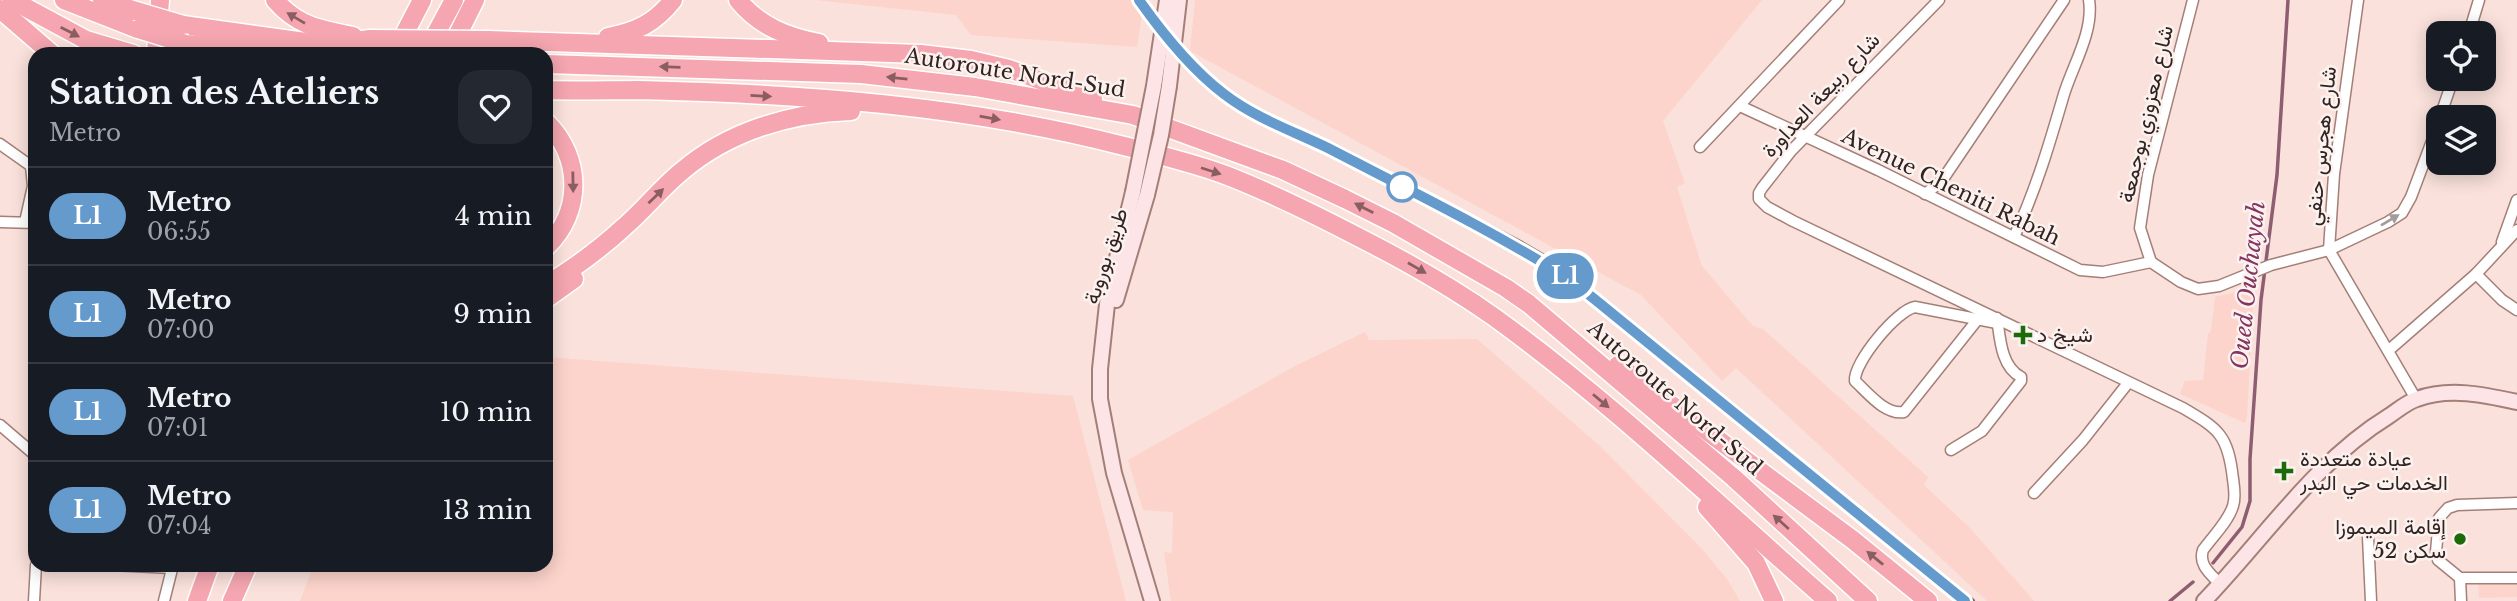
<!DOCTYPE html>
<meta charset="utf-8">
<style>
body{margin:0;font-family:"Libre Baskerville",Vazirmatn,serif;background:#242831;color:#f1f3f6;height:100vh;display:flex;flex-direction:column;font-size:26px;white-space:nowrap}
*{box-sizing:border-box;margin:0}
p{font-size:23px;color:#9ea1a6}
.icon{flex:none;width:38px;height:38px;fill:none;stroke:currentColor;stroke-width:2;stroke-linecap:round;stroke-linejoin:round}
.map{position:relative;flex:1;overflow:hidden}
.sheet{position:absolute;left:28px;top:47px;width:525px;height:525px;display:flex;flex-direction:column;background:#171b24;border-radius:21px;box-shadow:0 4px 18px #0003}
.sheet>*{flex:none}
.badge{padding:0 14px;border-radius:23px;font-size:24px;line-height:46px}
.buttons{position:absolute;left:2426px;top:21px;display:grid;gap:14px}
.buttons a{display:grid;place-items:center;width:70px;height:70px;border-radius:14px;background:#171b24;box-shadow:0 4px 18px #0003;font-size:35px}
.map>.badge{position:absolute;translate:-50% -50%;box-shadow:0 0 0 4px #fff}
.round{display:grid;place-items:center;flex:none;width:74px;height:74px;border-radius:21px;background:#242831}
.overview{display:flex;align-items:center;justify-content:space-between;height:119px;padding:0 21px}
h1{font-size:33px;font-weight:800;line-height:52px}
ul{padding:0;list-style:none}
li{display:flex;align-items:center;gap:21px;height:98px;padding:0 21px;border-top:2px solid #363941}
li div{flex:1}
li b{display:block;font-size:26px}
li em{font-style:normal}
li .badge{min-width:77px;font-weight:700;text-align:center}
.map>svg:first-child{display:block}
</style>
<div class="map">
<svg width="2517" height="601" viewBox="0 0 2517 601">
<rect width="100%" height="100%" fill="#fae1db"/>
<g fill="#fcd4cb">
<polygon points="815,0 1144,0 1137,47 971,35 956,15"/>
<polygon points="1195,0 1762,0 1663,121 1685,183 1677,187 1702,266 1753,326 1763,329 1928,477 1924,485 1969,527 2034,601 1987,601 1736,368 1722,381 1641,295 1190,51"/>
<polygon points="2254,288 2247,417 2245,423 2180,394 2185,381 2203,380 2208,334 2211,331 2215,297"/>
<polygon points="1365,332 1369,340 1477,339 1601,447 1702,549 1727,579 1740,601 1171,601 1164,552 1172,553 1173,512 1143,510 1128,460 1297,365"/>
<polygon points="546,357 1073,396 1126,601 300,601 314,565 546,565"/>
<polygon points="2517,580 2517,597 2479,598 2478,581"/>
</g>
<g fill="none" stroke-linecap="round" stroke-linejoin="round">
<g stroke="#8e5d72" stroke-width="3.5">
<polyline points="2213,563 2242,527 2250,501 2250,459 2261,300 2277,175 2288,0"/>
<polyline points="2170,601 2193,582"/>
</g>
<defs>
<g id="minor">
<path d="M1939 0 1791 151 1762 188 1759 193V199L1767 207 1793 221 2183 408C2219 429 2228 435 2233 479 2234 487 2236 497 2233 506 2228 522 2213 536 2203 550 2198 565 2211 574 2220 584"/>
<polyline points="2193,0 2148,175 2140,228 2151,262 2181,282 2198,289 2219,286 2271,265 2329,250 2388,222 2402,213 2411,197 2438,125"/>
<polyline points="2358,0 2334,174 2329,250 2416,399"/>
<polyline points="2469,33 2479,0"/>
<polyline points="1740,106 1878,170 2080,270 2103,272 2151,262"/>
<polyline points="2440,117 2453,79"/>
<polyline points="0,144 31,166 33,186 25,222"/>
<polyline points="1700,147 1839,0"/>
<polyline points="1925,194 1941,182 2064,0"/>
<polyline points="0,222 35,223"/>
<path d="M2014 237C2036 190 2050 142 2064 94 2073 65 2094 31 2089 0"/>
<polyline points="2502,242 2517,200"/>
<polyline points="2476,274 2502,300 2517,310"/>
<path d="M1978 319 1904 412C1885 415 1868 393 1855 381 1853 363 1897 310 1915 307L1997 323"/>
<polyline points="2389,350 2476,274 2517,230"/>
<polyline points="0,425 35,455"/>
<path d="M1951 450 1982 431 2021 381V377C2001 367 2000 338 1997 318"/>
<polyline points="2034,493 2083,440 2128,383"/>
<polyline points="2517,503 2457,505 2448,508 2439,518 2436,552 2438,560 2460,578 2517,578"/>
<polyline points="2368,537 2371,601"/>
<polyline points="112,565 172,568"/>
<polyline points="2460,578 2461,601"/>
<polyline points="34,601 36,565"/>
<polyline points="164,601 173,565"/>
</g>
<g id="secondary">
<polyline points="1154,86 1167,0"/>
<polyline points="1169,86 1179,0"/>
<polyline points="1133,192 1108,295 1100,369 1100,399 1114,473 1152,601"/>
<polyline points="1116,300 1147,195"/>
<path d="M2204 601C2264 539 2314 462 2389 416 2398 410 2407 402 2417 399 2449 387 2485 395 2517 402"/>
</g>
<g id="motorway">
<polyline points="12,0 86,40 133,54"/>
<polyline points="64,0 138,29"/>
<polyline points="102,0 136,11"/>
<path d="M275 0C297 26 321 30 353 36"/>
<path d="M738 0C759 26 787 37 819 43"/>
<polyline points="0,9 52,54"/>
<polyline points="183,25 327,45 370,39"/>
<path d="M608 37C636 32 655 23 673 0"/>
<polyline points="488,40 921,54 971,60 1009,69 1093,99"/>
<polyline points="186,44 306,54"/>
<polyline points="156,54 160,0"/>
<polyline points="394,54 422,0"/>
<polyline points="425,54 454,0"/>
<polyline points="448,54 475,0"/>
<polyline points="546,64 861,74 975,87 1133,115 1283,170 1345,199 1393,223 1506,288 1529,304 1734,478 1868,601"/>
<path d="M546 90C577 91 608 90 639 90 802 94 966 105 1124 146 1159 155 1194 163 1228 176 1274 194 1320 217 1364 240 1409 263 1453 288 1494 317 1613 403 1718 505 1828 601"/>
<path d="M546 122C582 157 583 212 546 247"/>
<path d="M546 285C573 269 600 249 624 227 644 210 661 188 682 171 729 131 790 113 851 111"/>
<polyline points="546,299 574,279"/>
<polyline points="1618,365 1853,540 1928,601"/>
<polyline points="1707,507 1756,563 1774,601"/>
<polyline points="197,601 210,565"/>
<polyline points="232,601 248,565"/>
</g>
</defs>
<use href="#minor" stroke="#a47f77" stroke-width="13"/>
<use href="#secondary" stroke="#a47f77" stroke-width="18"/>
<use href="#motorway" stroke="#fff" stroke-width="21"/>
<use href="#minor" stroke="#fff" stroke-width="10"/>
<use href="#secondary" stroke="#fce4e7" stroke-width="14"/>
<use href="#motorway" stroke="#f5a6b0" stroke-width="18"/>
<defs>
<polyline id="rail" points="1328,143 1522,244 1566,270 1972,601"/>
</defs>
<use href="#rail" stroke="#816e6a" stroke-width="6"/>
<use href="#rail" stroke="#fbf2f0" stroke-width="3.5" stroke-dasharray="10" stroke-linecap="butt"/>
<defs>
<g id="secondary-bridge">
<polyline points="1133,192 1154,86"/>
<polyline points="1147,195 1161,135 1169,86"/>
</g>
<g id="motorway-bridge">
<polyline points="136,11 183,25"/>
<polyline points="138,29 186,44"/>
<polyline points="370,39 488,40"/>
</g>
</defs>
<use href="#secondary-bridge" stroke="#a47f77" stroke-width="18" stroke-linecap="butt"/>
<use href="#motorway-bridge" stroke="#fff" stroke-width="21" stroke-linecap="butt"/>
<use href="#secondary-bridge" stroke="#fce4e7" stroke-width="14"/>
<use href="#motorway-bridge" stroke="#f5a6b0" stroke-width="18"/>
</g>
<defs><path id="oneway-solid" d="M-6-.8H1V-3.2L6.5 0L1 3.2V.8H-6Z" transform="scale(1.75)"/></defs>
<g fill="#8a5e61">
<use href="#oneway-solid" transform="translate(296 18) rotate(-149)"/>
<use href="#oneway-solid" transform="translate(70 32) rotate(27)"/>
<use href="#oneway-solid" transform="translate(670 67) rotate(-178)"/>
<use href="#oneway-solid" transform="translate(897 78) rotate(-174)"/>
<use href="#oneway-solid" transform="translate(761 96) rotate(3)"/>
<use href="#oneway-solid" transform="translate(990 118) rotate(10)"/>
<use href="#oneway-solid" transform="translate(1211 171) rotate(18)"/>
<use href="#oneway-solid" transform="translate(573 182) rotate(89)"/>
<use href="#oneway-solid" transform="translate(656 196) rotate(-44)"/>
<use href="#oneway-solid" transform="translate(1364 208) rotate(-153)"/>
<use href="#oneway-solid" transform="translate(1417 268) rotate(30)"/>
<use href="#oneway-solid" transform="translate(1601 401) rotate(40)"/>
<use href="#oneway-solid" transform="translate(1781 522) rotate(-138)"/>
<use href="#oneway-solid" transform="translate(1875 558) rotate(-141)"/>
</g>
<use fill="#a39c9b" href="#oneway-solid" transform="translate(2390 220) rotate(-31)"/>
<g fill="none" stroke-linecap="round" stroke-linejoin="round">
<defs>
<path id="line" d="M1139 0C1163 34 1190 68 1224 94 1255 118 1293 131 1328 148 1409 190 1493 231 1571 280L1965 601"/>
</defs>
<use href="#line" stroke="#fff" stroke-width="16"/>
<use href="#line" stroke="#659acd" stroke-width="10"/>
</g>
<circle fill="#fff" stroke="#659acd" stroke-width="3.5" cx="1402" cy="187" r="14"/>
<g fill="#1d6a09" stroke="#fbf2f0" stroke-width="2.5">
<path d="M2019.5 324.5h7v7h7v7h-7v7h-7v-7h-7v-7h7z"/>
<path d="M2280.5 460.5h7v7h7v7h-7v7h-7v-7h-7v-7h7z"/>
<circle cx="2460" cy="539" r="7"/>
</g>
<g text-anchor="middle" dominant-baseline="central" stroke-width="5" stroke-linejoin="round" paint-order="stroke">
<g font-size="21" fill="#322320" stroke="#fbf2f0">
<text transform="translate(1015 73) rotate(9)">Autoroute Nord-Sud</text>
<text transform="translate(1821 95) rotate(-47)">شارع ربيعة العداورة</text>
<text transform="translate(2146 114) rotate(-77)">شارع معزوزي بوجمعة</text>
<text transform="translate(2321 146) rotate(-84)">شارع هجرس حنفي</text>
<text transform="translate(1951 187) rotate(26)">Avenue Cheniti Rabah</text>
<text transform="translate(1106 256) rotate(-72)">طريق بوروبة</text>
<text transform="translate(1675 398) rotate(41)">Autoroute Nord-Sud</text>
</g>
<g font-size="21" fill="#322320" stroke="#fbf2f0" text-anchor="start">
<text x="2037" y="335">شيخ د</text>
<text x="2300" y="459">عيادة متعددة<tspan x="2300" dy="24">الخدمات حي البدر</tspan></text>
<text x="2446" y="527" text-anchor="end">إقامة الميموزا<tspan x="2446" dy="24">52 سكن</tspan></text>
</g>
<g font-size="23" font-style="italic" fill="#83345f" stroke="#fbf2f0">
<text transform="translate(2248 285) rotate(-84)">Oued Ouchayah</text>
</g>
</g>
</svg>
<div class="buttons">
<a><svg class="icon" aria-label="locate" viewBox="0 0 24 24"><circle cx="12" cy="12" r="6"/><path d="M12 2v4M12 18v4M2 12h4M18 12h4"/></svg></a>
<a><svg class="icon" aria-label="layers" viewBox="0 0 24 24"><path d="M12 4l9 5-9 5-9-5zM3 14l9 5 9-5"/></svg></a>
</div>
<b class="badge" style="left:1565px;top:276px;background:#659acd;color:#fff">L1</b>
<section class="sheet">
<div class="overview"><div><h1>Station des Ateliers</h1><p>Metro</p></div><a class="round"><svg class="icon" aria-label="heart" viewBox="0 0 24 24"><path d="M12 20l-8-8c-3-5 5-10 8-4 3-6 11-1 8 4z"/></svg></a></div>
<ul>
<li><span class="badge" style="background:#659acd;color:#fff">L1</span><div><b>Metro</b><p>06:55</p></div><em>4 min</em></li>
<li><span class="badge" style="background:#659acd;color:#fff">L1</span><div><b>Metro</b><p>07:00</p></div><em>9 min</em></li>
<li><span class="badge" style="background:#659acd;color:#fff">L1</span><div><b>Metro</b><p>07:01</p></div><em>10 min</em></li>
<li><span class="badge" style="background:#659acd;color:#fff">L1</span><div><b>Metro</b><p>07:04</p></div><em>13 min</em></li>
</ul>
</section>
</div>
